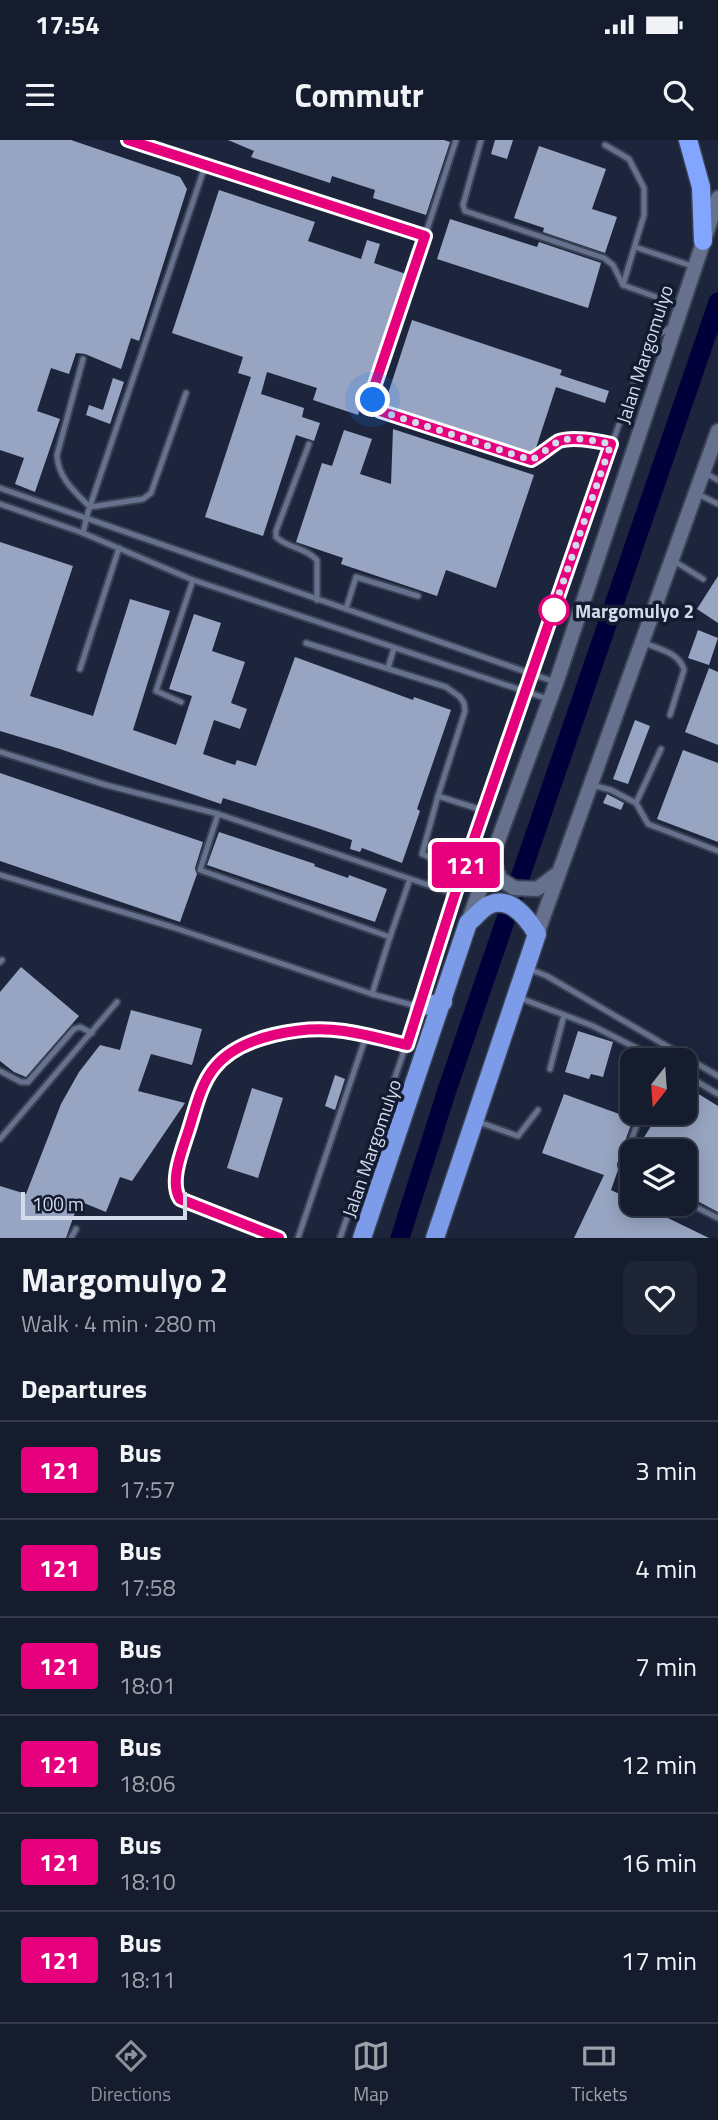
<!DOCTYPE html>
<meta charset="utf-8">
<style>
body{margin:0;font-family:"Titillium Web",sans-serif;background:#1e2535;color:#f1f3f6;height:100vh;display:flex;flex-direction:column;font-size:26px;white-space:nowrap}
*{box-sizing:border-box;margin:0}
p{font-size:23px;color:#9da1aa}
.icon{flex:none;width:38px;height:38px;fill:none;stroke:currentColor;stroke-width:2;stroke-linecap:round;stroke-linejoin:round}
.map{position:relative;height:1098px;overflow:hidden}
.drawer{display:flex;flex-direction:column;background:#151c2d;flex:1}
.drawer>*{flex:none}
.badge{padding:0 14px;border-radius:5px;font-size:24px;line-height:46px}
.needle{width:46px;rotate:197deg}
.buttons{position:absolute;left:620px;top:908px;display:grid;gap:14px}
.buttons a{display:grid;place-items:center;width:77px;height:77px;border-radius:14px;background:#151c2d;box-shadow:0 4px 18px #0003,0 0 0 2px #343a49;font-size:35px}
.scale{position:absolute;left:21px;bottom:18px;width:166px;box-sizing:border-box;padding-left:7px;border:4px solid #d3dae9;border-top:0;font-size:19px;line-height:24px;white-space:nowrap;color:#d3dae9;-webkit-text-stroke:5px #131b31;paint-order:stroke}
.you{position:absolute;width:35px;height:35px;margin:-18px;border:5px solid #fff;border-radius:50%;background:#1a73e8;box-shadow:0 0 0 10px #1a73e833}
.map>.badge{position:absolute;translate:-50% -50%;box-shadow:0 0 0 4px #fff}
h2{padding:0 21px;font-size:26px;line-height:63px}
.round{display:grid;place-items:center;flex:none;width:74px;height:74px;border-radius:14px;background:#1e2535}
.summary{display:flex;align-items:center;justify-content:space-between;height:119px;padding:0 21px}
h1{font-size:33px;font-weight:700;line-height:52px}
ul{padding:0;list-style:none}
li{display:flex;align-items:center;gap:21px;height:98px;padding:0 21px;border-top:2px solid #343a49}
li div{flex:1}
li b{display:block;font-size:26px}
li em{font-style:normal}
li .badge{min-width:77px;font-weight:700;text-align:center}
.status{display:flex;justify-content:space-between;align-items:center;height:49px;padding:0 35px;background:#151c2d;direction:ltr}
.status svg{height:19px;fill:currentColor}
header{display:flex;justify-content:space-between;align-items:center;height:91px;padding:0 21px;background:#151c2d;font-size:32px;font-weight:700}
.tab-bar{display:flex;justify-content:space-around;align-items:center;height:98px;border-top:2px solid #343a49;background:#151c2d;font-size:19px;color:#9da1aa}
.tab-bar a{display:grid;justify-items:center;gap:4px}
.tab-bar .current{color:#8c9099}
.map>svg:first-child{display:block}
</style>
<div class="status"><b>17:54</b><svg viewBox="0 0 49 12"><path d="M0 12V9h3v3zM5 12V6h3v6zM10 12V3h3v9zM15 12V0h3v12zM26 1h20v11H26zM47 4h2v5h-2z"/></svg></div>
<header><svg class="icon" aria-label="menu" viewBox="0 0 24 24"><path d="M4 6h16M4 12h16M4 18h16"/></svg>Commutr<svg class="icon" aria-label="search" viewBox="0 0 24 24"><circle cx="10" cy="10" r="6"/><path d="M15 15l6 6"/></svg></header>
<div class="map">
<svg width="718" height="1098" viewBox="0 0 718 1098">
<rect width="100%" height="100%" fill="#1c253c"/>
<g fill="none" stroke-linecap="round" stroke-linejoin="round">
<polyline stroke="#02003a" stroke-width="19" points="400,1098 448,947 718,162"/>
</g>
<g fill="#98a5c2">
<polygon points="0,0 71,0 180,37 187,49 139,201 131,198 121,229 85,214 76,213 69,234 51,228 37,271 60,279 35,352 15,344 24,318 0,310"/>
<polygon points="228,0 444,0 450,2 426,75 373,58 375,50 332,36 330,43 251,17 254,11"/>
<polygon points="495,0 513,0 507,19 491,14"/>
<polygon points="539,6 606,29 592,69 617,77 605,113 543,92 544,88 514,78"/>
<polygon points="219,50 315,82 308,101 361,119 367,100 380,104 374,123 406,134 358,275 313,260 317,248 267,232 261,254 304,268 302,277 320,283 314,301 296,295 263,396 205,377 251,237 238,233 243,217 172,193"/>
<polygon points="450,79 537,107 539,102 601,123 588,168 437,119"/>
<polygon points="412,180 562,230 560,235 609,251 605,263 556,247 535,311 530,314 384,266"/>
<polygon points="113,238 124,242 110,284 86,275 89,265 103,270"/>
<polygon points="393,289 534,335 496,448 446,430 437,456 341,424 343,418 296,402 322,323 332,326 344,290 372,299 360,334 391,344"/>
<polygon points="0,402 73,426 30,556 93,576 130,459 170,471 133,590 176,605 192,556 169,549 194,474 221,483 212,511 245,522 231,563 247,569 240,589 214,580 203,614 235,625 237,620 256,626 295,517 413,560 414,557 451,570 417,669 420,671 402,723 362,708 360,712 350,709 352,700 317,688 223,658 221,664 60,609 0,591"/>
<polygon points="718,436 718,483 697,469"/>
<polygon points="698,490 718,498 709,525 688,518"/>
<polygon points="709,528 718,532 718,605 685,592"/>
<polygon points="635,580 650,586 628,644 613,639"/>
<polygon points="683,610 718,623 718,702 657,679"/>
<polygon points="0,633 203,702 195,728 197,734 180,782 0,721"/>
<polygon points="607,654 624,663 621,670 603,663"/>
<polygon points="219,692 315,724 314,726 348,738 349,735 387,749 375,782 207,725"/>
<polygon points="21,827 79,876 26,937 14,932 0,921 0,852"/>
<polygon points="131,870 202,889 192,925 151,914 138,951 185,963 132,1041 120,1037 106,1072 79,1061 66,1098 0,1098 0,1046 26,1054 61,964 79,932 100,905 120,910"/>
<polygon points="578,891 613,902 603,937 591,934 589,939 565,932"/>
<polygon points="335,935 345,939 335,970 325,966"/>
<polygon points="684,945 718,966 718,1072 684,1054 684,1012 635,1012 659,973 684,973"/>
<polygon points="252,948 283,958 258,1038 227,1028"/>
<polygon points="564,954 633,979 617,1024 618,1030 611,1050 632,1060 632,1064 639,1064 709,1098 574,1098 604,1035 542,1013"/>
</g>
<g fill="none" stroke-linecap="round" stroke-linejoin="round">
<defs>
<g id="service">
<polyline points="128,0 425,96 456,0"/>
<polyline points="481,0 463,65 465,71 604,118 613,125 623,145 681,166"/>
<polyline points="605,5 629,19 644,48 644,75 623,145"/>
<path d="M425 96 414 134 375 244C374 255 372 263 380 271L531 320C539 316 555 303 560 301 575 296 596 301 611 304"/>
<polyline points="635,107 695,127"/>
<path d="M83 219 57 315C58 338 75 352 90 367L143 359 151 353 186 253"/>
<path d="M309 304 276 391V397C289 409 303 406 317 420V460"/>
<polyline points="705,333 718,340"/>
<polyline points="0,348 555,542"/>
<polyline points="696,353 718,364"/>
<polyline points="0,364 83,393 193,440 548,559"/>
<polyline points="83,393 88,372 205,26"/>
<polyline points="674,421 703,439"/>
<polyline points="346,469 356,437 418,456"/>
<polyline points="306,503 446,547 460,557 464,563 465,571 438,656 485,671"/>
<path d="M644 503C659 509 680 513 684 530L670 575"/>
<polyline points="388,528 394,508"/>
<polyline points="80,529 119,408"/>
<polyline points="181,562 156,551 193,440"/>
<polyline points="0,612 106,645 218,674 455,754"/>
<polyline points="592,645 611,650 636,663 648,684 718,711"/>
<polyline points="438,656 422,714 464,731"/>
<polyline points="636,663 661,609"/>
<polyline points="218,674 200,730 390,797 372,854"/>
<polyline points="0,735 172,787 372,854 416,866"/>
<polyline points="390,797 410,739"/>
<polyline points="0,822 2,820"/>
<polyline points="529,829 547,836 718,936"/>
<polyline points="520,858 593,886 660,920"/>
<polyline points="550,929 564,875"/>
<polyline points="0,931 21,942 28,942 74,889 80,887 92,893"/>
<polyline points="684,934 718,954"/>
<polyline points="476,981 518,996 538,970"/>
<polyline points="0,999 117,862"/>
<polyline points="632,1034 625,1030 622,1026 641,973"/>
<polyline points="684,1061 718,1078"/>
<polyline points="71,1098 76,1089"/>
<path d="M279 1098 180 1059C169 1041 182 1011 188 992 195 971 200 945 214 928 240 895 305 885 344 891 365 894 386 900 407 905"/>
<polyline points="298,1098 366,896"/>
<path d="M340 1098C443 801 539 502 647 207L653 198 673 186"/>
</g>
<g id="secondary">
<polyline points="492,717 500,739 514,748 537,749 557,734"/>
<polyline points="468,782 556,543 718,58"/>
<polyline points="537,794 718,291"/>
</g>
<g id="trunk">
<polyline points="419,867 443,862"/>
<path d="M362 1098 468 783C474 778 482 768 489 765 511 755 528 779 537 794L435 1098"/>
</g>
<polyline id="motorway" points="688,0 701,47 703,101"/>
</defs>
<use href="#service" stroke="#3b4256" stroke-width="9"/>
<use href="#secondary" stroke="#3b4256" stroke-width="18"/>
<use href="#trunk" stroke="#3b4256" stroke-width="21"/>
<use href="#motorway" stroke="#3b4256" stroke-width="21"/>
<use href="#service" stroke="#66728d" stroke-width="5"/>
<use href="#secondary" stroke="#66728d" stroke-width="14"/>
<use href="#trunk" stroke="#7c9be8" stroke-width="18"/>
<use href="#motorway" stroke="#82a5ff" stroke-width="18"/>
</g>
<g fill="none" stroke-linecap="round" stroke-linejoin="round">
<defs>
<path id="line" d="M128 0 425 96 375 244 373 260 380 271 531 320C539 316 555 303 559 301 573 296 597 301 611 304L455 754 407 905C386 900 365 894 344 891 305 885 240 895 214 928 200 945 195 971 188 992 182 1011 169 1042 180 1059L279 1098"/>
</defs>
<use href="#line" stroke="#fff" stroke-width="16"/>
<use href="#line" stroke="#e6007e" stroke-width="10"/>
<path stroke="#d3dae9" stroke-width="7" stroke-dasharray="0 12.6" d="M373 260 380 271 531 320C539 316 555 303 559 301 573 296 597 301 611 304L549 483 554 470"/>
</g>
<circle fill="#fff" stroke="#e6007e" stroke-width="3.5" cx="554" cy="470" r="14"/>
<g text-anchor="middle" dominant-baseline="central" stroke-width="7" stroke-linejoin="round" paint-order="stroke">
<g font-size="19" fill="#d3dae9" stroke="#131b31">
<text transform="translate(644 214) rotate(-72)">Jalan Margomulyo</text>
<text transform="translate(371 1008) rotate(-71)">Jalan Margomulyo</text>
</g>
<g font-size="19" font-weight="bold" fill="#d3dae9" stroke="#131b31" text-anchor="start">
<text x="575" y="470">Margomulyo 2</text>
</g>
</g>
</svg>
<div class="buttons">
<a><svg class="needle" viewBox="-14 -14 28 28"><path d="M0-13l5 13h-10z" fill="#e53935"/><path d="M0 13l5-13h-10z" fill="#9da1aa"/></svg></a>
<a><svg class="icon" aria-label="layers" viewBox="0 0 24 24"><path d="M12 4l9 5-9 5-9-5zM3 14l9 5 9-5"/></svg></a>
</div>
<div class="scale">100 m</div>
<div class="you" style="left:373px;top:260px"></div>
<b class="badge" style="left:466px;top:725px;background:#e6007e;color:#fff">121</b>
</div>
<section class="drawer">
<div class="summary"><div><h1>Margomulyo 2</h1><p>Walk · 4 min · 280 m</p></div><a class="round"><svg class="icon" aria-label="heart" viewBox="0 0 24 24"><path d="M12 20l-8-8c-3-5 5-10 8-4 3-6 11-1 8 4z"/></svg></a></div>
<h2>Departures</h2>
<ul>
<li><span class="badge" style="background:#e6007e;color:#fff">121</span><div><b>Bus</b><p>17:57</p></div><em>3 min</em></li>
<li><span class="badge" style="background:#e6007e;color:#fff">121</span><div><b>Bus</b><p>17:58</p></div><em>4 min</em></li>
<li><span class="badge" style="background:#e6007e;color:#fff">121</span><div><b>Bus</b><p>18:01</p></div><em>7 min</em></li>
<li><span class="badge" style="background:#e6007e;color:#fff">121</span><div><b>Bus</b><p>18:06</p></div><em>12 min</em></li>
<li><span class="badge" style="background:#e6007e;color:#fff">121</span><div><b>Bus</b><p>18:10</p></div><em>16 min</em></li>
<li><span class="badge" style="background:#e6007e;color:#fff">121</span><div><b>Bus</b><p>18:11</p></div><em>17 min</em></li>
</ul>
</section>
<nav class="tab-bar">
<a class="current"><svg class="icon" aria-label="directions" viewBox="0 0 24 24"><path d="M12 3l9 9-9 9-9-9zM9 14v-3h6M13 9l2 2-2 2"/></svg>Directions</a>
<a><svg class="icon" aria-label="map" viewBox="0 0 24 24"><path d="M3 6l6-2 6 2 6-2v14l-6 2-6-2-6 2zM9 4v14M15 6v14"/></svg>Map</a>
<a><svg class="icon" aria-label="tickets" viewBox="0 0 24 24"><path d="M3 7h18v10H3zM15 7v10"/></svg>Tickets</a>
</nav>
